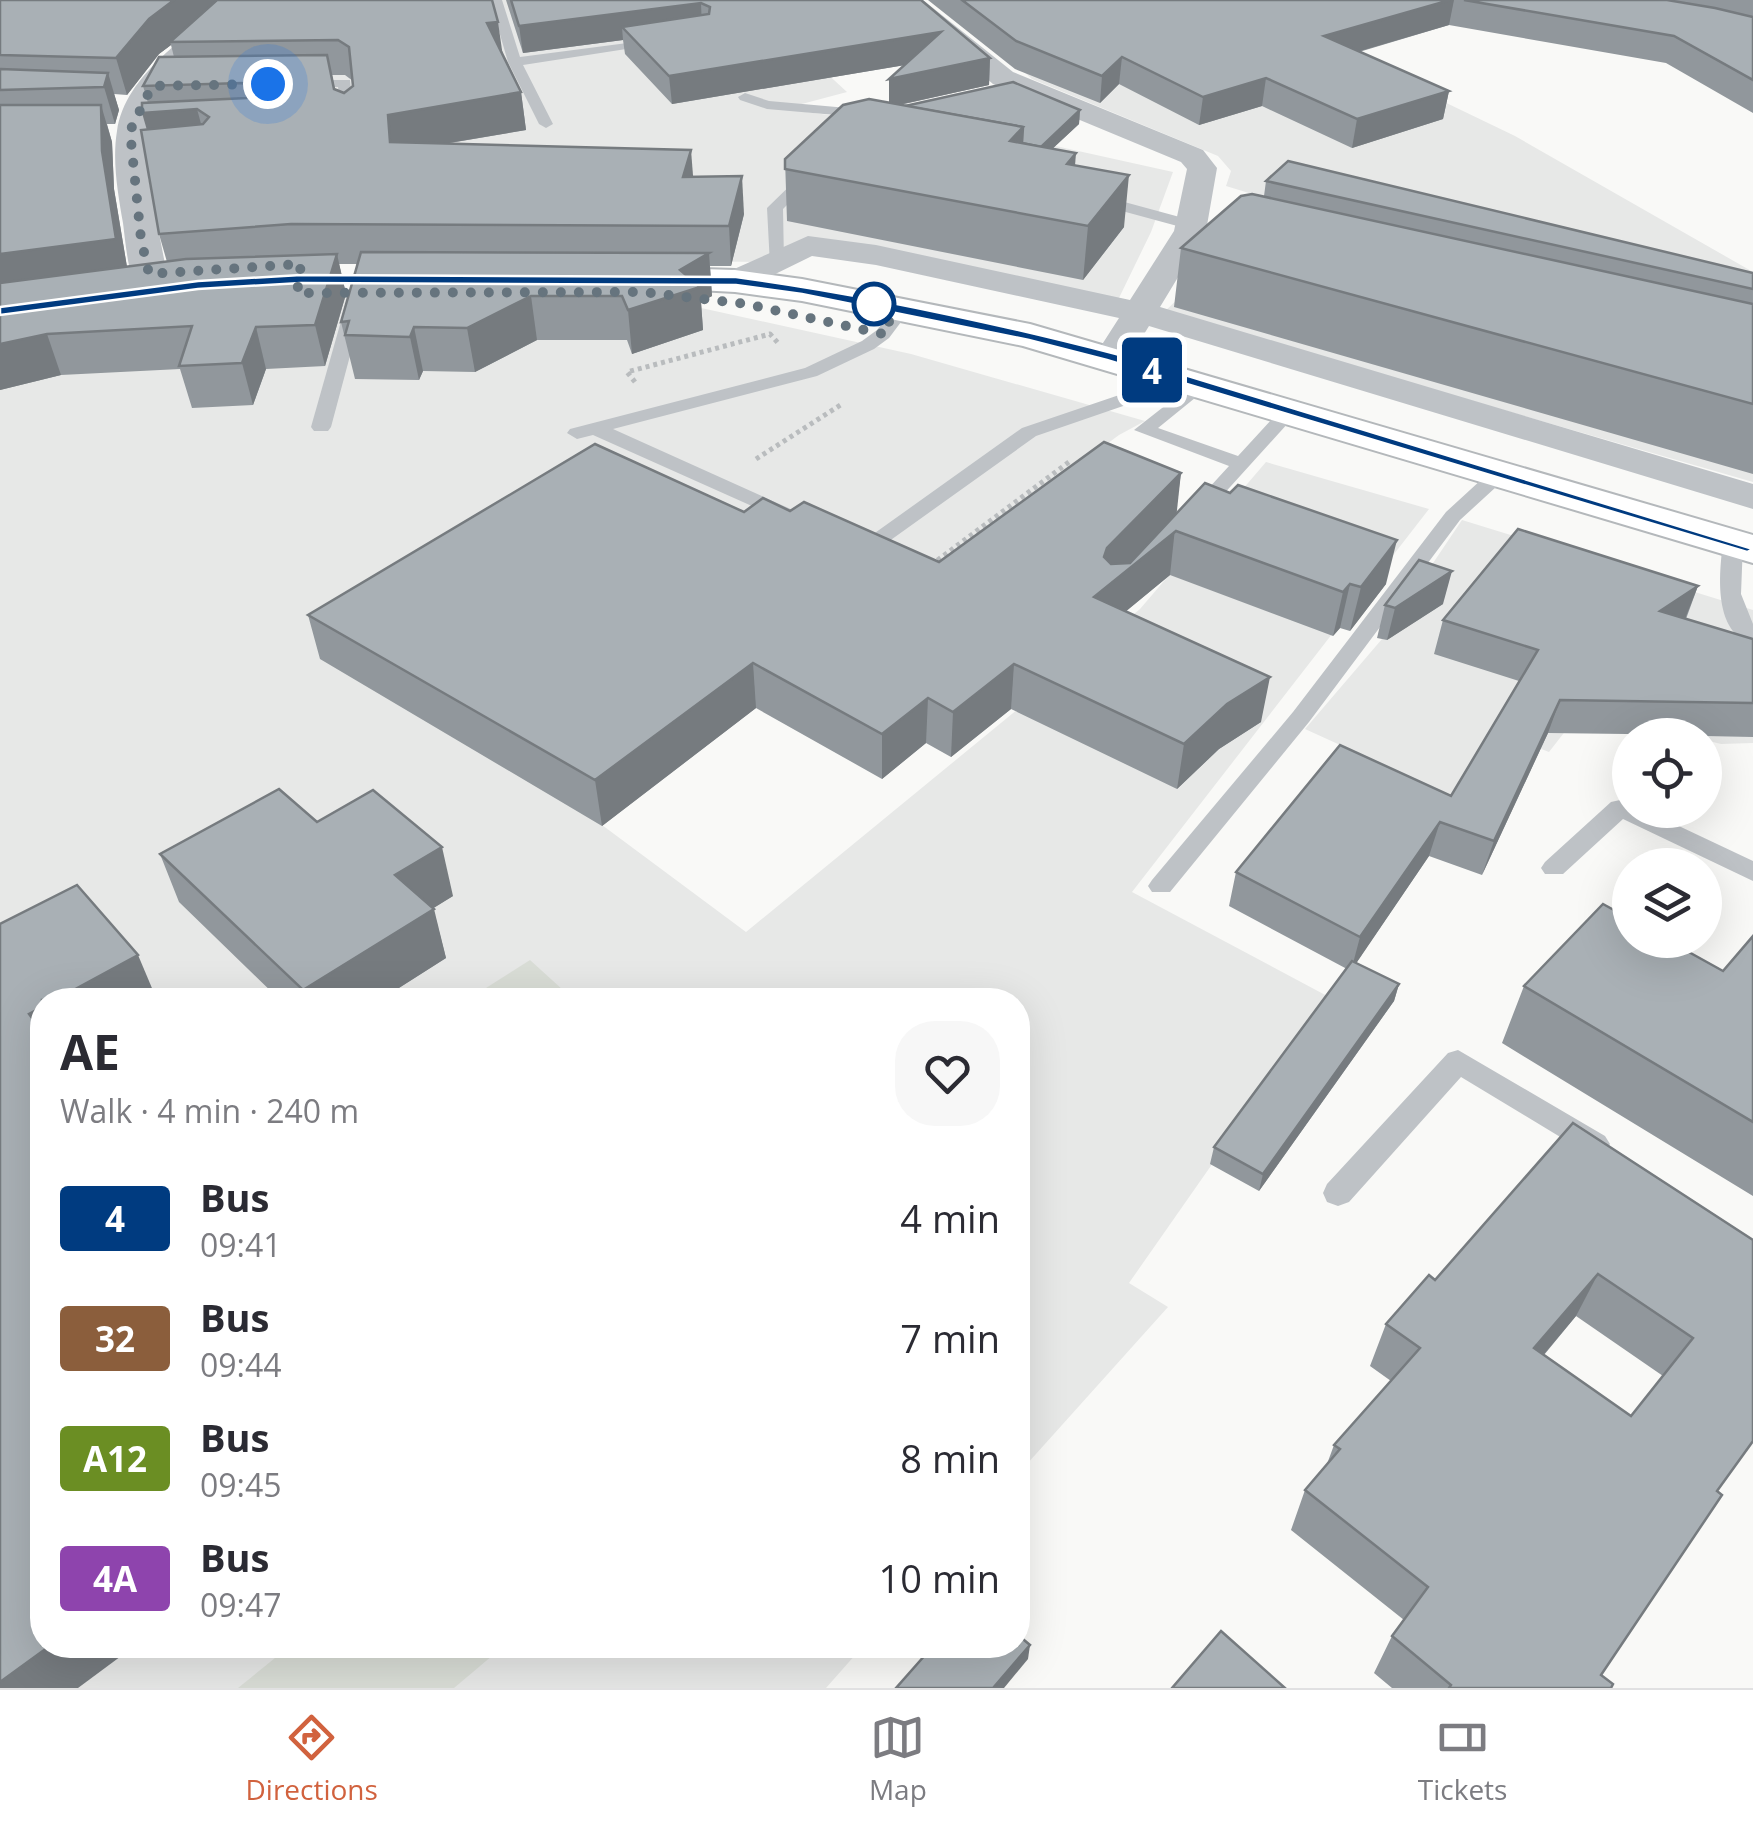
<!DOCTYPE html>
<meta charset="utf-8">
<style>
body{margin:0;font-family:"Open Sans",sans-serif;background:#f7f7f7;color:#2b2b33;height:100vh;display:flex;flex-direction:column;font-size:38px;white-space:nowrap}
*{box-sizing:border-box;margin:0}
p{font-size:32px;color:#7c7c81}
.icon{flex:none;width:55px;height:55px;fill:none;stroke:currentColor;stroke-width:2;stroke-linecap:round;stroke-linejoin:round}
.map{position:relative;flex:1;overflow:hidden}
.details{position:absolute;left:30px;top:988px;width:1000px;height:670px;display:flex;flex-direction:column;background:#fff;border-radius:40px;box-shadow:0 10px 40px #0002}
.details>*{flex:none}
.badge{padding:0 20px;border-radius:8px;font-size:35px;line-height:65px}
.controls{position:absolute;left:1612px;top:718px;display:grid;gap:20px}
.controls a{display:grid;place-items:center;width:110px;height:110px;border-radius:50%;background:#fff;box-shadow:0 10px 40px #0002;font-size:50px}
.you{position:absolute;width:50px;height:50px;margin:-25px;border:8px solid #fff;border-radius:50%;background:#1a73e8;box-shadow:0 0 0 15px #1a73e833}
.map>.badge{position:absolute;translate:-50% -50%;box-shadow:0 0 0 5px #fff}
.round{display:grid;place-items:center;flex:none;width:105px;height:105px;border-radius:40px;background:#f7f7f7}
.overview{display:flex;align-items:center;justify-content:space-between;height:170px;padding:0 30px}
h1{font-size:48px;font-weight:700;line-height:75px}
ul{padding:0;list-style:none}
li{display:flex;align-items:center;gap:30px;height:120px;padding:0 30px}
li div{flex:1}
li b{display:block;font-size:38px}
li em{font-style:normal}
li .badge{min-width:110px;font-weight:700;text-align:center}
.dock{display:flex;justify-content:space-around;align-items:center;height:140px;border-top:2px solid #e1e1e2;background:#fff;font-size:28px;color:#7c7c81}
.dock a{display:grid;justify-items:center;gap:5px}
.dock .on{color:#d1623e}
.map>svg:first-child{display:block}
</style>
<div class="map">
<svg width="1753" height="1688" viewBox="0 0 1753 1688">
<rect width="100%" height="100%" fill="#f9f9f7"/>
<g fill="#e7e8e7">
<polygon points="375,0 747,0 847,92 783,109 1042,143 1173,172 1151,232 1118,300 798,242 765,262 376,258 318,85"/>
<polygon points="1330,47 1515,136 1753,272 1753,482 1164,312 1227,253 1295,207 1226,186 1231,171 1218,156 1032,79 1023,71"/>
<polygon points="378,297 692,306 911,354 1145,421 1119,435 907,592 602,825 746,932 1140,609 1266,462 1429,509 1132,892 1329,997 1129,1283 1168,1307 1018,1474 1018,1000 42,1000 42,1645 864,1645 826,1688 0,1688 0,322 147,305"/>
<polygon points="1462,520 1753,610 1753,743 1721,744 1705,740 1705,735 1581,711 1549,752 1498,732 1459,799 1305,729 1382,639"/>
</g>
<g fill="#d9ddd6">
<polygon points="530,960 574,1000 467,1000"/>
<polygon points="291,1645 505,1645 454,1688 238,1688"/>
</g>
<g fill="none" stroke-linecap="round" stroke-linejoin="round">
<defs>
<polygon id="trunk" points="637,267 735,270 802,279 1030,324 1753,535 1753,563 1023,346 802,301 735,292 624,286 618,278 624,270"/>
</defs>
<use href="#trunk" stroke="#b4b8bb" stroke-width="4"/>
<g stroke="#b9bcbe" stroke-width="5" stroke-dasharray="4 4" stroke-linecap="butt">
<polyline points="635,382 627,372 770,334 778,343"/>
<polyline points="756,459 842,404"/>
<polyline points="931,565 1069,462"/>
</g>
<g fill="#bec2c6" fill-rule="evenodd">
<polygon points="490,0 502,0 520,57 658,39 665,43 523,65 553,124 546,128 539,124 508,62"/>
<polygon points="302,80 350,80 355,126 343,123 338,87 297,87 295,84"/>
<polygon points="745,93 769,101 870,110 877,114 870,118 767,109 740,100 738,97"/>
<polygon points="805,171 818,174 783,209 784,261 770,265 767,208"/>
<polygon points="1095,194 1198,222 1200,225 1192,230 1089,202 1089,196"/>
<polygon points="354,302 363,307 331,427 328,431 314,431 311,427 345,307"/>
<polygon points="901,305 910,310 889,338 874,349 817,376 613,429 795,511 795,519 781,519 593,435 577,439 567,433 570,429 805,368 862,341 877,330 895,306"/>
<polygon points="1181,374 1190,380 1187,384 1036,436 874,552 860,552 843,542 853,536 865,540 1022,428"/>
<polygon points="1199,379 1208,385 1206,389 1158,428 1238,456 1283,407 1297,407 1299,411 1202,518 1195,520 1185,514 1229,466 1134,430"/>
<polygon points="1501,466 1508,468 1508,476 1460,520 1309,722 1170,892 1152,892 1148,886 1152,880 1293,712 1446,512 1494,468"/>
<path d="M1733 537 1743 543 1741 594 1753 624V644C1713 633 1719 574 1723 543Z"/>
<polygon points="1620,800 1630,803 1630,810 1645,810 1753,861 1753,881 1623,819 1563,874 1545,874 1541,868 1545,862 1611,802"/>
<polygon points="1458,1050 1605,1136 1610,1144 1605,1152 1595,1156 1585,1152 1461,1077 1349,1202 1338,1206 1327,1202 1323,1193 1327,1184 1448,1053"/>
</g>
<g fill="#bec2c6" fill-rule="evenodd">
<path d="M230 0H258L178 73 150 116 148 176 170 290 165 297H141C128 278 126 246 123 223 118 194 112 161 117 131 125 74 190 35 230 0Z"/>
<polygon points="894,0 923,0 1013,72 1203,150 1217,168 1206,231 1160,307 1753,484 1753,509 1149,326 1125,365 1112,368 1099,365 1094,357 1119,318 876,265 812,256 747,288 723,288 718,281 723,274 808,236 876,245 1130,300 1174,231 1187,169 1181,162 993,84"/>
</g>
<use href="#trunk" fill="#fff" fill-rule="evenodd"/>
</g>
<g fill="#91979c" fill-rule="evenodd">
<path d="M0 0 502 55 521 92 526 130 444 144 693 177 744 214 731 266H710L712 296 701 302 703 330 632 354 627 340H537L475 372 423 371 419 380 355 379 341 322 357 264H339L346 294 325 366 266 369 253 405 192 408 180 369 61 375 0 390ZM171 45 174 57 143 86 148 103 147 130 159 234 167 262 127 267 114 189 112 142 107 124H115L119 110 114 94 127 95 159 54ZM332 75H345L353 81V86L344 93 335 90Z"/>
<polygon points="506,0 921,0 990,58 989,85 900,105 1080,110 1079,124 1052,149 1075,165 1124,227 1083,280 787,221 785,159 889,103 905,65 672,104 625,54 623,40 523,53"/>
<polygon points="928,0 1753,0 1753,113 1666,63 1449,25 1359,52 1449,91 1443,119 1352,148 1262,106 1199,125 1119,84 1100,103 1015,69"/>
<polygon points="1266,181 1753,273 1753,474 1174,307 1181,248 1264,196"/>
<polygon points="1181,473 1175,514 1386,584 1350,631 1340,628 1333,636 1170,575 1126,611 1261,722 1219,749 1177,789 1011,709 951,757 926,743 882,779 756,708 602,826 320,659 308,615 744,512 790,511 939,562"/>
<polygon points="1698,586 1686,619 1753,639 1753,737 1705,736 1705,735 1548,733 1482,875 1429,856 1356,963 1399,984 1394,1001 1259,1191 1210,1164 1214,1147 1347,969 1229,906 1236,872 1451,796 1519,681 1434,654 1443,620"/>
<polygon points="1443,604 1387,640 1377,638 1385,605"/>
<polygon points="317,822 453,896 433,908 446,958 380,1000 280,1000 179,902 160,854"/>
<polygon points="1753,936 1753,1196 1502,1043 1524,986 1723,971"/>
<path d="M1753 1240 1718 1492 1601 1675 1611 1688H1392L1374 1673 1392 1636 1404 1620 1291 1530 1305 1490 1327 1464 1334 1445 1391 1381 1370 1366 1386 1324 1435 1280ZM1576 1316 1663 1376 1631 1416 1544 1355Z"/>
</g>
<g fill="#767b7f">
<polygon points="174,0 225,0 170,42 171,45 159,54 127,95 116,58 149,19"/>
<polygon points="1450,0 1454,0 1449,25 1319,63 1324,36"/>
<polygon points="701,3 702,29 622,27 623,40 523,53 519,26"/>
<polygon points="498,22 503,57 487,23"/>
<polygon points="941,32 941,59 672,104 669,76"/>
<polygon points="1122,57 1119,84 1100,103 1102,76"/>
<polygon points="990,58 989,85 889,107 889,79"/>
<polygon points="108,73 119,110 115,124 104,87"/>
<polygon points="1266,78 1262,106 1199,125 1203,97"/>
<polygon points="1449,91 1443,119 1352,148 1357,119"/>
<polygon points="521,92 526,130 395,152 390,142 388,115"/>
<polygon points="101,105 112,142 114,189 129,279 0,296 0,254 102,151"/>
<polygon points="197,109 207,146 153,151 142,113"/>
<polygon points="1080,110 1079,124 1035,165 1036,151"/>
<polygon points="1023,127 1020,178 1010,141"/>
<polygon points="691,150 694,188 683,177"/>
<polygon points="1076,153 1072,204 1067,164"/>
<polygon points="1129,175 1124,227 1083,280 1088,226"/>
<polygon points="742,176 744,214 731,266 729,226"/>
<polygon points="709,253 712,296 701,302 703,330 632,354 628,310 680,270"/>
<polygon points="337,254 346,294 325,366 315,325"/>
<polygon points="531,296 537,340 475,372 467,328"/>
<polygon points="256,327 266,369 253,405 242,363"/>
<polygon points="414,327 423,371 419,380 410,337"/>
<polygon points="47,334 61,375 0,390 0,344"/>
<polygon points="1181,473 1170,575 1090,641 1094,597 1107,548"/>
<polygon points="1397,540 1386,584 1350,631 1361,587"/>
<polygon points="1452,571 1443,604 1387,640 1395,608"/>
<polygon points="1350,584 1340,628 1333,636 1343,592"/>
<polygon points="1698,586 1685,619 1660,611"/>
<polygon points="753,663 756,708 602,826 595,780"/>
<polygon points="1014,664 1011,709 951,757 953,712"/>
<polygon points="1270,677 1261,722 1219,749 1177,789 1184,744 1227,704"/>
<polygon points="928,698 926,743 882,779 882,734"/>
<polygon points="1560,700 1548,733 1482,875 1494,841"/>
<polygon points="1440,822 1429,856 1351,971 1360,937"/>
<polygon points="442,847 453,896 408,924 395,875"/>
<polygon points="434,909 446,958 380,1000 306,1000 303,990"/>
<polygon points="138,955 157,1000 55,1000"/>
<polygon points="1399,984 1394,1001 1259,1191 1263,1174"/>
<polygon points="42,1007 42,1041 29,1014"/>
<polygon points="1598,1274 1576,1316 1514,1390 1534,1348"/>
<polygon points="51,1645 136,1645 78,1688 0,1688 0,1682"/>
<polygon points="1030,1645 1028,1659 1004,1688 993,1688"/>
</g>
<g fill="#a9b0b5" stroke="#767b7f" stroke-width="2.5" fill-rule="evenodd">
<polygon points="0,0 174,0 149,19 116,58 0,55"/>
<polygon points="217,0 492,0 498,22 487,23 521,92 388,115 390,142 691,150 683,177 742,176 729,226 291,224 159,234 141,130 203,124 209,117 197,109 142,113 142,103 247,98 253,90 242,83 143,86 159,57 327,55 334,89 344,93 353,86 349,47 338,40 170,42"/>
<polygon points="511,0 921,0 990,58 889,79 941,32 669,76 622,27 709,14 710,7 701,3 519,26"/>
<polygon points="962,0 1450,0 1324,36 1449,91 1357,119 1266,78 1203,97 1122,57 1102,76 1016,41"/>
<polygon points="1464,0 1667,0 1715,8 1753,17 1753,80 1674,36"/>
<polygon points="0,69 108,73 104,87 0,90"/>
<polygon points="1013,82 1080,110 1041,147 1022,143 1023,127 905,106"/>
<polygon points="869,99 1023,127 1010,141 1076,153 1067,164 1129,175 1088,226 785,169 785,159 843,105"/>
<polygon points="0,105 101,105 102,151 116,239 0,254"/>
<polygon points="1288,161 1753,273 1753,289 1266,181"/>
<polygon points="1252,194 1753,304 1753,404 1181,248 1241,196"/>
<polygon points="361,252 709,253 680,270 700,287 628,310 622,296 531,296 467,328 414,327 410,337 345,335 349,321 341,322"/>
<polygon points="337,254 315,325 256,327 242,363 179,366 192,326 47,334 0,344 0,283 186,259"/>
<polygon points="1104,442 1181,473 1107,548 1104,557 1111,564 1130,563 1205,483 1230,493 1238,485 1397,540 1361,587 1350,584 1343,592 1176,531 1094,597 1270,677 1227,704 1184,744 1014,664 953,712 928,698 882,734 753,663 595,780 308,615 595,444 744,512 763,498 790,511 804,502 939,562"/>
<polygon points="1518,529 1698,586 1660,611 1753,639 1753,703 1560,700 1494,841 1440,822 1360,937 1236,872 1340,745 1451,796 1538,650 1443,620"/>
<polygon points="1419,560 1452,571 1395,608 1385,605"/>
<polygon points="279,789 317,822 373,790 442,847 395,875 434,909 303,990 160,854"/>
<polygon points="77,885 138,955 55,1000 42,1000 42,1007 29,1014 42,1031 42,1645 51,1645 0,1682 0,924"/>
<polygon points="1603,904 1630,919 1630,940 1667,940 1723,971 1753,936 1753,1122 1524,986"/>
<polygon points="1352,961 1399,984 1263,1174 1214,1147"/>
<path d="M1573 1123 1753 1240V1441L1717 1491 1722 1495 1601 1675 1613 1684 1611 1688H1449L1451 1685 1392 1636 1428 1587 1305 1490 1340 1449 1334 1445 1420 1348 1386 1324 1429 1275 1435 1280ZM1598 1274 1693 1338 1631 1416 1534 1348Z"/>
<polygon points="1221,1631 1285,1688 1172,1688"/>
<polygon points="1018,1635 1030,1645 993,1688 896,1688 934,1645 1018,1645"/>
</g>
<path fill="#003b80" stroke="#fff" stroke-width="2.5" d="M301 275 736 277C864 294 991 322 1116 354L1753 549 1747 552 1107 360 1029 340 802 294 736 285 301 283 198 289 0 315V307L198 281Z"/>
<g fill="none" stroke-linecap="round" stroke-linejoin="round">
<polyline stroke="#66747e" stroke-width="10" stroke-dasharray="0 18" points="268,84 152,86 130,131 141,239 149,274 301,264 297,293 642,292 746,304 883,334 891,324 874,304"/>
</g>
<circle fill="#fff" stroke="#003b80" stroke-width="5" cx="874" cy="304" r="20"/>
</svg>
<div class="controls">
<a><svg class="icon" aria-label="locate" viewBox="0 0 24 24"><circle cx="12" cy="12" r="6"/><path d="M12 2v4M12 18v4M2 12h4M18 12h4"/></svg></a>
<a><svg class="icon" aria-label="layers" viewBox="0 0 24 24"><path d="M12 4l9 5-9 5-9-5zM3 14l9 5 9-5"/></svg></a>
</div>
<div class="you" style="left:268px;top:84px"></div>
<b class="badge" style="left:1152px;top:370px;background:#003b80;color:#fff">4</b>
<section class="details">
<div class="overview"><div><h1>AE</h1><p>Walk · 4 min · 240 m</p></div><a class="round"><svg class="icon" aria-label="heart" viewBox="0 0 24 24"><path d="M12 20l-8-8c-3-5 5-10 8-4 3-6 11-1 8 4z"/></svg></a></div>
<ul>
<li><span class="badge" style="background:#003b80;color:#fff">4</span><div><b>Bus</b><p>09:41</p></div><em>4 min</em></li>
<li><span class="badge" style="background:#8b5e3c;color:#fff">32</span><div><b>Bus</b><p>09:44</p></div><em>7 min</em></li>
<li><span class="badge" style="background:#6b8e23;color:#fff">A12</span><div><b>Bus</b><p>09:45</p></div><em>8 min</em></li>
<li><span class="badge" style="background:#8e44ad;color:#fff">4A</span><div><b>Bus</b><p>09:47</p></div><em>10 min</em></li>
</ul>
</section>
</div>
<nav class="dock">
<a class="on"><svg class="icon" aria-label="directions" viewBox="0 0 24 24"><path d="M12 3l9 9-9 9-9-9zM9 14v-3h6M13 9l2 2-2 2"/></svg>Directions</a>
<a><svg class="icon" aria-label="map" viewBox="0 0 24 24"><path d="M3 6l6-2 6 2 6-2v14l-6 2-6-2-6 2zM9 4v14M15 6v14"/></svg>Map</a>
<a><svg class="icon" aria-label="tickets" viewBox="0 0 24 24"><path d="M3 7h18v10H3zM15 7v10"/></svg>Tickets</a>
</nav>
